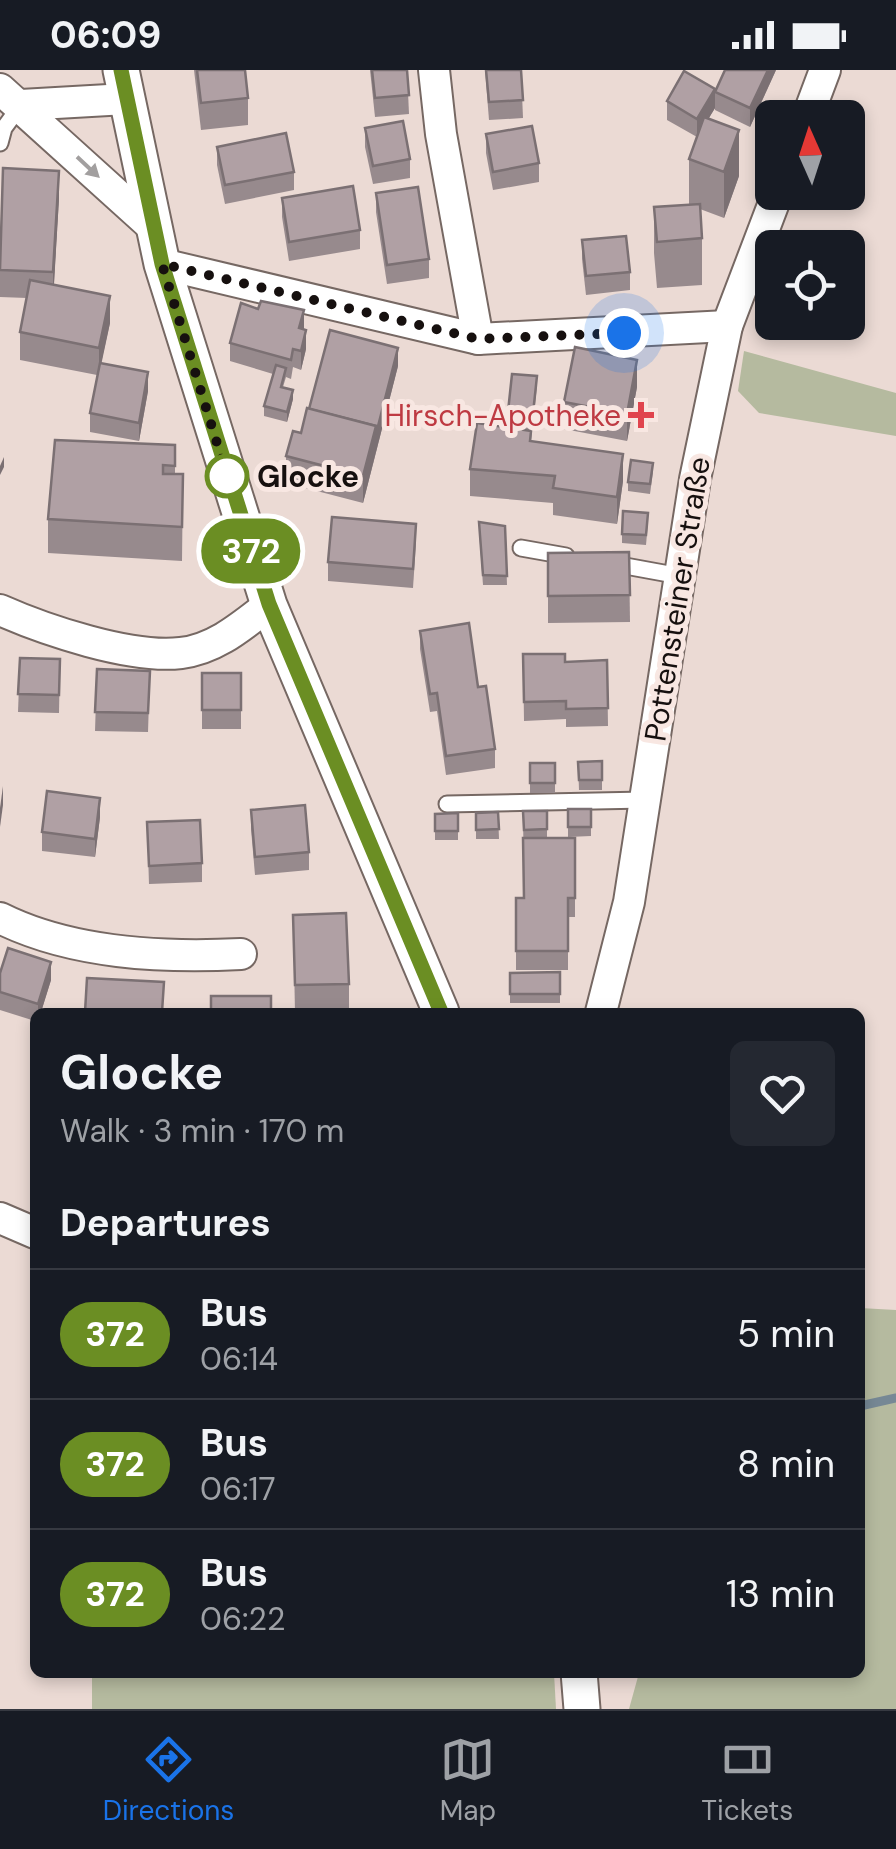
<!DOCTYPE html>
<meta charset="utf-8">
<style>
body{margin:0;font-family:"DM Sans",sans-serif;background:#242831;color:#f1f3f6;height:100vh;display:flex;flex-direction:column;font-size:38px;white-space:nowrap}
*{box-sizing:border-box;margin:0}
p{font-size:32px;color:#9ea1a6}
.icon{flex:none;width:55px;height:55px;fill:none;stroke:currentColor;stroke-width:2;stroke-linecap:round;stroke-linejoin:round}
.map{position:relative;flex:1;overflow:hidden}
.sheet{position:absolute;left:30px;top:938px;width:835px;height:670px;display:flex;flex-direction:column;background:#171b24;border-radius:15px;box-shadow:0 5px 15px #0003}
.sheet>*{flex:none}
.badge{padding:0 20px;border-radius:32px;font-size:35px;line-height:65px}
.needle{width:65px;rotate:357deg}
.buttons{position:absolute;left:755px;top:30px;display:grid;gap:20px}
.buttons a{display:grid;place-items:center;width:110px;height:110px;border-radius:15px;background:#171b24;box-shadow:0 5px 15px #0003;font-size:50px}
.you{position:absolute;width:50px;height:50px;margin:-25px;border:8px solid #fff;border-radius:50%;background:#1a73e8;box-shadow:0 0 0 15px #1a73e833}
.map>.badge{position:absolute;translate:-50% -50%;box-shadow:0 0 0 5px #fff}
h2{padding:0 30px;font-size:38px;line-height:90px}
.round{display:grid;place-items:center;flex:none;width:105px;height:105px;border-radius:15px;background:#242831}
.head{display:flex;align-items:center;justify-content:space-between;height:170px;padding:0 30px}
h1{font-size:48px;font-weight:700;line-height:75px}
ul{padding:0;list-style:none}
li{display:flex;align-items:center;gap:30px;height:130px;padding:0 30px;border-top:2px solid #363941}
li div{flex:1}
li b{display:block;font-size:38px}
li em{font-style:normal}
li .badge{min-width:110px;font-weight:700;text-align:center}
.status{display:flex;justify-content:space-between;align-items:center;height:70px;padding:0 50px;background:#171b24;direction:ltr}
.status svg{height:28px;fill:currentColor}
.dock{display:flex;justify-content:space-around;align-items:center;height:140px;border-top:2px solid #363941;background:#171b24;font-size:28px;color:#9ea1a6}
.dock a{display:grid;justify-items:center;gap:5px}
.dock .current{color:#1a73e8}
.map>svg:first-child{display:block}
</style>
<div class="status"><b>06:09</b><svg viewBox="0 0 49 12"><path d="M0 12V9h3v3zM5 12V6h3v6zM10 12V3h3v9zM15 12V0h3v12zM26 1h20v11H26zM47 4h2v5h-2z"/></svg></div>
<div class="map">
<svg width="896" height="1639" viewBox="0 0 896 1639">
<rect width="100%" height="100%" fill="#ebdad4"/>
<g fill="#b5ba9f">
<polygon points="744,281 896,323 896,366 759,343 738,321"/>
<polygon points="860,1238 896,1240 896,1639 629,1639 639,1603 860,1602"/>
<polygon points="92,1603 554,1603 556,1639 92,1639"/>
</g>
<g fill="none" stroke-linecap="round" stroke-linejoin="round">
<polyline stroke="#768895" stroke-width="9" points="860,1336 896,1328"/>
<defs>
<g id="service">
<polyline points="0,73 4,58 21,35"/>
<polyline points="521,478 566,486"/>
<polyline points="609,493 680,506"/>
<polyline points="447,734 645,730"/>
</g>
<g id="minor">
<polyline points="434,0 441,64 478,269"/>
<polyline points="0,19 155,159"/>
<polyline points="21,35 126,29"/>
<polyline points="807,48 825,0"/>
<polyline points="162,194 478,269 727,256"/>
<path d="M0 540C45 560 131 589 181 583 216 579 243 555 269 535"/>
<path d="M0 848C72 884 162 888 241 884"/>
<polyline points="601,942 629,832 695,409 727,256 778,122"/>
<polyline points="0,1148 35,1163"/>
</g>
<g id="tertiary">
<polyline points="121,0 162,194 269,535 441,942"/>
<polyline points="579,1602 582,1639"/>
</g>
</defs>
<use href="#service" stroke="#766863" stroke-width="19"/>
<use href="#minor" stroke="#766863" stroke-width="34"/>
<use href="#tertiary" stroke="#766863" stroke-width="39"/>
<use href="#service" stroke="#fff" stroke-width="15"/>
<use href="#minor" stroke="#fff" stroke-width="30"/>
<use href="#tertiary" stroke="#fff" stroke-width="35"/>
</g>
<g fill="#978a8d">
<polygon points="194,0 245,0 248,28 248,55 201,60"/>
<polygon points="370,0 407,0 409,44 375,47"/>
<polygon points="485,0 521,0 523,48 489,50"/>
<polygon points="776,0 750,57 715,40 715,22"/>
<polygon points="667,31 715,38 708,49 739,106 724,148 700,139 702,168 702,215 657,218 654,183 654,137 689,135 689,89 697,67 667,50"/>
<polygon points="365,58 410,89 410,108 373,114 365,77"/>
<polygon points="486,64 539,93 539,112 493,120 486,83"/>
<polygon points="217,77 294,102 294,120 225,134 217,95"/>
<polygon points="376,123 429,189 429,208 387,214 376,142"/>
<polygon points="59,128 54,215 110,253 101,293 148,321 139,371 90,362 90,343 97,305 20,290 20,262 27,228 0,227 0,161"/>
<polygon points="282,128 360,160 360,179 289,191 282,147"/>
<polygon points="582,170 630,202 630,220 586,225 582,189"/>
<polygon points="304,260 306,279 301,300 293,297 291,309 286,307 283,317 293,329 287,352 264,346 264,336 273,304 230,291 230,273"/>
<polygon points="398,296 363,433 286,413 286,386 301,363 309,339"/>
<polygon points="537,316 531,371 623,411 617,454 553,445 553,433 470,426 470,399 507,358 507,351"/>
<polygon points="637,317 627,371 564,359 564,332"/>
<polygon points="175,375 175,404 183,404 182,491 48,483 48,449"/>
<polygon points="653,402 650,424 628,421 628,412"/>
<polygon points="648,452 646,475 622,473 622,464"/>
<polygon points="505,456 507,515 483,515 479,461"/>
<polygon points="416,473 413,518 328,511 328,492"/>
<polygon points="629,482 630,552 548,553 548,483"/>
<polygon points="420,561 478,617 495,679 495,698 446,705 437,641 430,642 420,579"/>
<polygon points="523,584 565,592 607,590 608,656 566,657 566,649 524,651"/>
<polygon points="20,588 60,589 59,643 18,642"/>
<polygon points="97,599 150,601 148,662 95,661"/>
<rect x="202" y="603" width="39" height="56"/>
<polygon points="602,691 602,720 579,720 578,692"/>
<rect x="530" y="693" width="25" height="30"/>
<polygon points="568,739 591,739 591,766 568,767"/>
<polygon points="251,740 309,782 309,800 255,805 251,759"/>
<polygon points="523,741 547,741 547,768 575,768 575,847 568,847 568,900 516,900 516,828 524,828"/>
<polygon points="498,742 499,769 476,769 476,743"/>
<polygon points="458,743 458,770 435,770 435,744"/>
<polygon points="100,747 95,787 42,781 42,762"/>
<polygon points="147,752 202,793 202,812 149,814"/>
<polygon points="293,845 349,914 349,941 295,942"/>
<polygon points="560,902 560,933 510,933 510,903"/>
<polygon points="0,903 51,910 41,942 35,942 35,951 0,940"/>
</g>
<g fill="#7b7073">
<polygon points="768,0 776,0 750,57 750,38"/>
<polygon points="715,19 715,38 697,68 697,49"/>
<polygon points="739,60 739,106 724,148 724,102"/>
<polygon points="59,101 59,128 53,229 53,202"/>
<polygon points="110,226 110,253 99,305 99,278"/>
<polygon points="304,240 304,259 299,277 299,258"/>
<polygon points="306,260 306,279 301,300 301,281"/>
<polygon points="398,278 398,296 363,433 363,406"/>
<polygon points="637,290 637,317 627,371 627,344"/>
<polygon points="148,302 148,321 139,371 139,353"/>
<polygon points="293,320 293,329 287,352 287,342"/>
<polygon points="623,384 623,411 617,454 617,427"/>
<polygon points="4,387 4,397 0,405 0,396"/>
<polygon points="3,716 3,735 0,757 0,738"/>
<polygon points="100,728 100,747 95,787 95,769"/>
<polygon points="51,892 51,910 41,942 38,942 38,934"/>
</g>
<g fill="#b0a0a4" stroke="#7b7073" stroke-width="2.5">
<polygon points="197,0 245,0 248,28 201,33"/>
<polygon points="372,0 407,0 409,25 375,28"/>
<polygon points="486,0 521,0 523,30 489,32"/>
<polygon points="725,0 768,0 750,38 715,22"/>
<polygon points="684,1 715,19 697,49 667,31"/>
<polygon points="704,47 739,60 724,102 689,89"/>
<polygon points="403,51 410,89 373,96 365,58"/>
<polygon points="532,56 539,93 493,102 486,64"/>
<polygon points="286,63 294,102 225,115 217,77"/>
<polygon points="3,98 59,101 53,202 0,200"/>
<polygon points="353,116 360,160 289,172 282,128"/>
<polygon points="418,117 429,189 387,195 376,123"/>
<polygon points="700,134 702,168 657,172 654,137"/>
<polygon points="626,166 630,202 586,206 582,170"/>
<polygon points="30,210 110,226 99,278 20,262"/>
<polygon points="261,231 304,240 299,258 306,260 301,281 293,279 291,290 230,273 241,233 258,239"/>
<polygon points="330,260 398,278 376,364 376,356 309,339"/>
<polygon points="575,277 637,290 627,344 564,332"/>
<polygon points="100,293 148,302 139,353 90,343"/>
<polygon points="276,295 286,298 281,317 293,320 287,342 264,336"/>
<polygon points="512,304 537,306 532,353 507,351"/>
<polygon points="307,338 376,356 363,406 286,386 293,361 301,363"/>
<polygon points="477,353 531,361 530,371 623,384 617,427 553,418 555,406 470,399"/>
<polygon points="55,370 175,375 175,396 163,395 163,404 183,404 182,457 48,449"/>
<polygon points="631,390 653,393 650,414 628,412"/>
<polygon points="623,441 648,443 646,465 622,464"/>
<polygon points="332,447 416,454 413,499 328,492"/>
<polygon points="479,452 505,456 507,506 483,505"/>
<polygon points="629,482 630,525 548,526 548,483"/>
<polygon points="469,553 478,617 486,616 495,679 446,686 437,623 430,624 420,561"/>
<polygon points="523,584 565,584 565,592 607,590 608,638 566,639 566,631 524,632"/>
<polygon points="20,588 60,589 59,625 18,624"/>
<polygon points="97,599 150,601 148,643 95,642"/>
<rect x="202" y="603" width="39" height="37"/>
<polygon points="602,691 602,710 579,710 578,692"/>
<rect x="530" y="693" width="25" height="20"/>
<polygon points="47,721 100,728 95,769 42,762"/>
<polygon points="305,735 309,782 255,787 251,740"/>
<rect x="568" y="739" width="23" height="18"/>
<polygon points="523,741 547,741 547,759 524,760"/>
<polygon points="498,742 499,759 476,760 476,743"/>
<polygon points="458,743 458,761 435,761 435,744"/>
<polygon points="200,750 202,793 149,796 147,752"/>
<polygon points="523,768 575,768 575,828 568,828 568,881 516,881 516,828 524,828"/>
<polygon points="346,843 349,914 295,915 293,845"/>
<polygon points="8,878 51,892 38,934 0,922 0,903"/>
<polygon points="560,902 560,924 510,924 510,903"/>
<polygon points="87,908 164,912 162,942 85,942"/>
<rect x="211" y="926" width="60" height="16"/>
</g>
<defs><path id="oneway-solid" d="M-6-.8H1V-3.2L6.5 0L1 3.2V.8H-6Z" transform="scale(2.5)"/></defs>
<use fill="#a29f9f" href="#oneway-solid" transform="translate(88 97) rotate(43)"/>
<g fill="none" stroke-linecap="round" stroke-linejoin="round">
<defs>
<polyline id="line" points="121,0 162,194 269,534 441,942"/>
</defs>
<use href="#line" stroke="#fff" stroke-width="22"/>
<use href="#line" stroke="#6b8e23" stroke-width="15"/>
<polyline stroke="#16100f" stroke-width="10" stroke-dasharray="0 18" points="227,406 162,194 478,269 624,263"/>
</g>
<path fill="#e0444e" stroke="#f8e7e2" stroke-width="4" d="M636 330h10v10h10v10h-10v10h-10v-10h-10v-10h10z"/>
<circle fill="#fff" stroke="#6b8e23" stroke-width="5" cx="227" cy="406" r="20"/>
<g text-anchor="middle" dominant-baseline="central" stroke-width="10" stroke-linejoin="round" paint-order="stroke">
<g font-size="30" fill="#be3a42" stroke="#f8e7e2" text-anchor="end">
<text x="621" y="345">Hirsch-Apotheke</text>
</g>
<g font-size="30" font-weight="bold" fill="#16100f" stroke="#f8e7e2" text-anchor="start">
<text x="257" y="406">Glocke</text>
</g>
<g font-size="30" fill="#16100f" stroke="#f8e7e2">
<text transform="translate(677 529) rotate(-81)">Pottensteiner Straße</text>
</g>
</g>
</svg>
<div class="buttons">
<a><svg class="needle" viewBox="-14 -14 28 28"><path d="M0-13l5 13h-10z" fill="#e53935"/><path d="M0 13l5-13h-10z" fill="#9ea1a6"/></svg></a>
<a><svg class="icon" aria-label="locate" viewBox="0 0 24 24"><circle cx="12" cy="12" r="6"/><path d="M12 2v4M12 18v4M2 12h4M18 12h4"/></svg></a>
</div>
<div class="you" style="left:624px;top:263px"></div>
<b class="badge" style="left:251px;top:481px;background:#6b8e23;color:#fff">372</b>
<section class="sheet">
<div class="head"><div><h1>Glocke</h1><p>Walk · 3 min · 170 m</p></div><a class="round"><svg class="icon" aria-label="heart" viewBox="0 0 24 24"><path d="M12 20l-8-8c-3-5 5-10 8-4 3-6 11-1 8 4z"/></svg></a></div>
<h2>Departures</h2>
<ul>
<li><span class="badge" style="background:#6b8e23;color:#fff">372</span><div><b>Bus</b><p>06:14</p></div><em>5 min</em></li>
<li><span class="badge" style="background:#6b8e23;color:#fff">372</span><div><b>Bus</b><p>06:17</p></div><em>8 min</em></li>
<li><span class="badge" style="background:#6b8e23;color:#fff">372</span><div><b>Bus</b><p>06:22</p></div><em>13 min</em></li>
</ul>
</section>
</div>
<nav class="dock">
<a class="current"><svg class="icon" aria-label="directions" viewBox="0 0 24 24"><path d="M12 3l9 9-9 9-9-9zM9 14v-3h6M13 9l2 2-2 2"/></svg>Directions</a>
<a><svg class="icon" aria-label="map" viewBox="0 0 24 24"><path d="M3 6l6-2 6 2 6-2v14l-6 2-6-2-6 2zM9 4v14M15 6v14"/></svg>Map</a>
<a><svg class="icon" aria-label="tickets" viewBox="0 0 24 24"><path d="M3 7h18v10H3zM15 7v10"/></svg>Tickets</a>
</nav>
